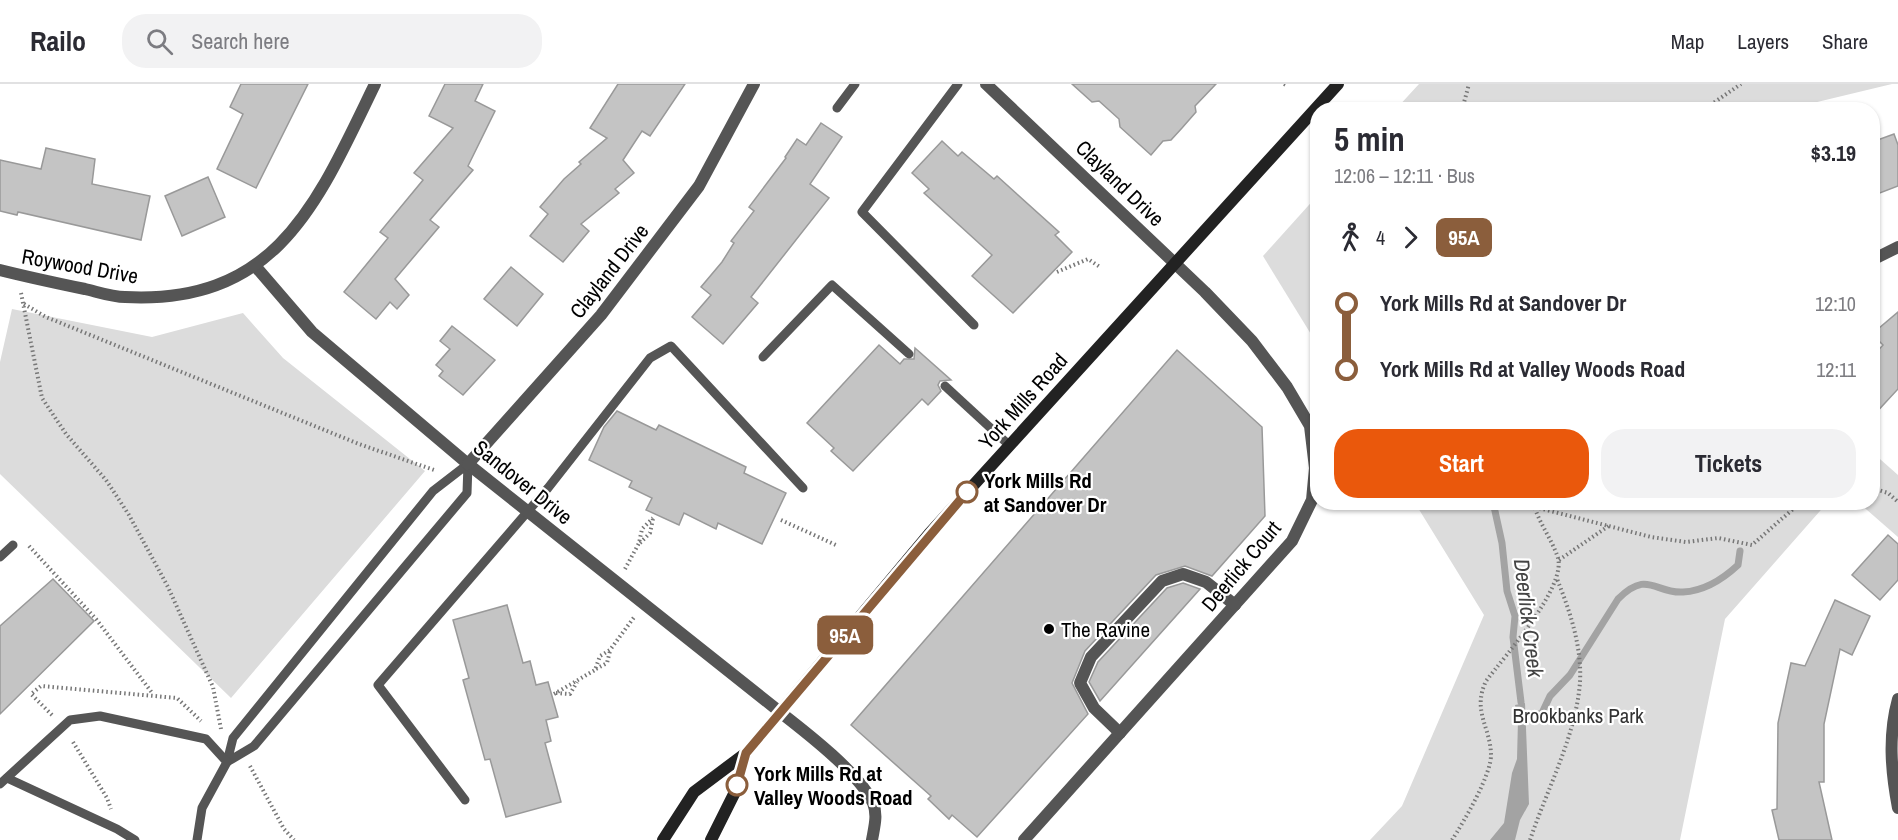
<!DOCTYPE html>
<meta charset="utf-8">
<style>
body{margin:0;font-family:"Archivo Narrow",sans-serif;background:#f2f2f3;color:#2b2b33;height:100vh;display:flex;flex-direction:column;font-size:22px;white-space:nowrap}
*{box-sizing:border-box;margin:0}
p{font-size:20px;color:#7c7c81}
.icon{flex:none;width:33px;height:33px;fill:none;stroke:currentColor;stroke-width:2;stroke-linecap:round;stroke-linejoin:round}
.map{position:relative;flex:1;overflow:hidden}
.drawer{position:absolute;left:1310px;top:18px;width:570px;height:408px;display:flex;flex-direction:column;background:#fff;border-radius:24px;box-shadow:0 2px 4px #0004}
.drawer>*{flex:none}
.badge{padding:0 12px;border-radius:9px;font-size:21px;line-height:39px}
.map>.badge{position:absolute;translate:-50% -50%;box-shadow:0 0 0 3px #fff}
.legs{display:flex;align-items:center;gap:9px;height:66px;padding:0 24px;font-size:20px}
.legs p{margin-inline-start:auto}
.summary{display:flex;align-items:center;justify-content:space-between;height:102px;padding:0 24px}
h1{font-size:33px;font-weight:700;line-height:45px}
.action{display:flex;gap:12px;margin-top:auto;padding:12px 24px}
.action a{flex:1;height:69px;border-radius:24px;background:#ea580c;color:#fff;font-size:24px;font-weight:700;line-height:69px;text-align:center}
.action a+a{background:#f2f2f3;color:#2b2b33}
ul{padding:0 24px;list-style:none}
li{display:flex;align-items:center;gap:21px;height:66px;font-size:22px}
li i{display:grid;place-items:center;width:9px;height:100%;margin:0 8px;background:currentColor}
li i::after{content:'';width:15px;height:15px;margin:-8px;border:4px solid;border-radius:50%;background:#fff}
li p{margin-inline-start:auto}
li:first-child i{background:linear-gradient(#0000 50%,currentColor 0)}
li:last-child i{background:linear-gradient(currentColor 50%,#0000 0)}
header{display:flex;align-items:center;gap:36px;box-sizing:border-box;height:84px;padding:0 30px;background:#fff;border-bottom:2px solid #e1e1e2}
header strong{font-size:28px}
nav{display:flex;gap:33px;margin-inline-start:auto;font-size:21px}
.search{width:420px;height:54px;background:#f2f2f3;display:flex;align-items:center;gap:15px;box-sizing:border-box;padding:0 21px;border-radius:24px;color:#7c7c81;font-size:22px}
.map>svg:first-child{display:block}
</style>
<header>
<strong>Railo</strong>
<div class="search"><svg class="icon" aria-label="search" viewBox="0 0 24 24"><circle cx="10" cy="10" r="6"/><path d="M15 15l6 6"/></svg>Search here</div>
<nav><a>Map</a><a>Layers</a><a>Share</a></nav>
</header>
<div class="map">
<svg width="1898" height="756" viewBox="0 0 1898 756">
<rect width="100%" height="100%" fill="#fff"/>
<g fill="#dcdcdc">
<polygon points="1419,0 1892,0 1813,19 1801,26 1396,25"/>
<polygon points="1317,112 1317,260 1263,172"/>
<polygon points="12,225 152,253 243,229 283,274 425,387 231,614 0,390 0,278"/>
<polygon points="1872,368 1898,391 1898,453 1859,419 1872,418"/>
<polygon points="1415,419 1827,419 1725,535 1680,756 1370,756 1402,722 1484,531"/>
</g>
<polygon fill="#a3a3a3" points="1525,619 1529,720 1520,736 1515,756 1490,756 1504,739 1512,689 1517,675 1518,636 1515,621"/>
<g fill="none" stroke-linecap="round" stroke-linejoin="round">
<g stroke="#a3a3a3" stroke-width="7">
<polyline points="1493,418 1502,459 1507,507 1515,532 1513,553 1521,618"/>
<path d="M1527 635 1542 629 1550 612 1570 591 1618 515C1648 485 1655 510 1683 508 1704 507 1723 495 1738 481L1740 467"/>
</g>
</g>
<g fill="#c4c4c4" stroke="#999" stroke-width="1.5">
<polygon points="241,0 308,0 256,104 217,85 243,30 230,23"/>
<polygon points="445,0 483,0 475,17 495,27 468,82 473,86 430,136 439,143 395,195 409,211 397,225 390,218 376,235 344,208 388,154 380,148 423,96 414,89 453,44 429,32"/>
<polygon points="618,0 685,0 650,52 642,47 623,76 634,89 615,105 619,109 581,140 589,147 563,178 530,152 548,130 540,123 564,95 581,80 579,78 607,54 590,44"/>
<polygon points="1072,0 1216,0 1195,22 1196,28 1182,44 1171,56 1163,57 1151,71 1120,43 1119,35 1099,17 1092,18"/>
<polygon points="821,39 842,53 810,100 829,114 751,213 758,219 723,260 692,233 711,211 701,203 722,178 734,159 731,157 754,127 749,123 786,74 785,73 797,55 806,61"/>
<polygon points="1894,50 1898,61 1898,102 1872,112 1872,58"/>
<polygon points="942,57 958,72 962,68 994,95 997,92 1059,148 1055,151 1072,168 1013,229 972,192 992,171 924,109 929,105 912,89"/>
<polygon points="46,64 95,75 92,100 150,112 141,156 18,128 17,131 0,127 0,76 41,85"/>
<polygon points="208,93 225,133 182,152 165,112"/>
<polygon points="511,183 543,210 517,242 484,215"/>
<polygon points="1898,228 1898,305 1872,333 1872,273 1883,261 1872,250"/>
<polygon points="452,242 495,276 463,311 439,292 443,287 436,281 450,265 440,257"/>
<polygon points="879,261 900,280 904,275 914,275 915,264 951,296 940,297 938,301 941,307 928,321 922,315 853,387 831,367 834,364 807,339"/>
<polygon points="1177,266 1262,343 1265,432 1212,492 1185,482 1156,491 1085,567 1072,599 1088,630 977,753 952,731 949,735 928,715 931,712 851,641"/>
<polygon points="617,327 656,346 659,341 746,383 744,389 786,409 762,460 718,439 716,445 684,429 679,441 646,426 652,414 629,403 632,397 589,376 604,343"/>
<polygon points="1888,451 1898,460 1898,496 1880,516 1852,491"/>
<polygon points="53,495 94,537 0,630 0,542"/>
<polygon points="1183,499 1200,505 1100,617 1089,598 1098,578 1167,504"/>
<polygon points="1835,516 1870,532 1852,571 1840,565 1824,640 1824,698 1819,698 1832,756 1779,756 1772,726 1777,725 1778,639 1791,579 1805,582"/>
<polygon points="507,521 523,579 530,577 536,601 548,598 558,633 546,636 551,657 545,659 561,718 506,733 490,675 485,676 463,596 469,594 453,536"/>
</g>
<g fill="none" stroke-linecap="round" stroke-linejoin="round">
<g stroke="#777" stroke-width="4" stroke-dasharray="1.5 3" stroke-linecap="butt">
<polyline points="1284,0 1286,1"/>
<polyline points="1462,26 1469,0"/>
<polyline points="1703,26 1741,0"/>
<polyline points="1057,188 1088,175 1100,183"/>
<polyline points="21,209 42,314 66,350 106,396 129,431 168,503 213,603 221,645"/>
<polyline points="24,220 46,233 359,360 434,386"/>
<polyline points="1872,404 1888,409 1898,418"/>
<polyline points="1535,423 1651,453 1686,458 1718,454 1752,461 1801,418"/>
<polyline points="781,436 836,461"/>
<polyline points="640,459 650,449 653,435"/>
<polyline points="29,462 96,535 153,610"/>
<polyline points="1559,476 1610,441"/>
<polyline points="625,485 639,459 642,445 653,434"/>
<polyline points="596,585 607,579 610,567"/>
<polyline points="556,609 570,610 577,598"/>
<polyline points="554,610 595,586 600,572 610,566 635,532"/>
<polyline points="52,631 31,610 41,602 177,614 201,637"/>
<polyline points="73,658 107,714 111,725"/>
<polyline points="250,682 284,745 294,756"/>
<path d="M1452 756C1463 739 1492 690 1491 670 1490 642 1472 627 1486 597 1504 573 1566 504 1558 474 1552 455 1538 438 1533 418"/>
<path d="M1530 756C1547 705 1576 652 1580 598 1582 563 1570 527 1557 495"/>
</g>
<g stroke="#555" stroke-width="9">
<polyline points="958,0 862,128 974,241"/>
<polyline points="837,24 855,0"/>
<polyline points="763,273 832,201 909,270"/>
<polyline points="945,302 1009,361"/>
<polygon points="468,380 467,409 254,662 227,678 233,654 433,407"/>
<polyline points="0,473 13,461"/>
<polyline points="7,694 117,745 135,756"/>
<polyline points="0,700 70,636 100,632 206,655 227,678 202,724 197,756"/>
<polyline points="465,716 378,601 548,404 650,274 671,262 803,404"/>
</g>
<g stroke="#555" stroke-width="12">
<polyline points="986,0 1205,208 1252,257 1287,303 1310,342 1315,384 1312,416 1292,457 1024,756"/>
<polyline points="1872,176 1898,163"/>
<polyline points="256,183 312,248 468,380 780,628"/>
<path d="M0 186C28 193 56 199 85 205 98 208 112 213 125 213 278 221 318 117 375 0"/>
<polyline points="468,380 601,231 699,102 754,0"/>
<polyline points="1120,649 1094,624 1080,599 1091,573 1162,497 1183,490 1206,498 1235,521"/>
</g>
<g stroke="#555" stroke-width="12">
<path d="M1898 615C1888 651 1891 687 1898 724"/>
<path d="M780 628C807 649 859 689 873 719 878 731 874 744 872 756"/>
</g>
<g stroke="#222" stroke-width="12">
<polyline points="663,756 694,708 746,669 929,450 1338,0"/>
<polyline points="711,756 734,710 746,669"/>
</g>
</g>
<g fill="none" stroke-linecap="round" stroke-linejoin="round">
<defs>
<polyline id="line-1" points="737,701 746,669 967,408"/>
</defs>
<use href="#line-1" stroke="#fff" stroke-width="14"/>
<use href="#line-1" stroke="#8b5e3c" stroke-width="9"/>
</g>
<g fill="#fff" stroke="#8b5e3c" stroke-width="3">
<circle cx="967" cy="408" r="10"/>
<circle cx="737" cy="701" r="10"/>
</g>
<circle fill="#000" stroke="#fff" stroke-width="2" cx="1049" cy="545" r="6"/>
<g text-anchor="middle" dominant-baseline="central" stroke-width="4.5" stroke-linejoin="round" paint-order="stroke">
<g font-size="21" fill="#000" stroke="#fff">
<text transform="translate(1120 99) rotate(44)">Clayland Drive</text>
<text transform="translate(80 182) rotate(10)">Roywood Drive</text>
<text transform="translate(609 187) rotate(-52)">Clayland Drive</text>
<text transform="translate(1023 317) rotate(-48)">York Mills Road</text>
<text transform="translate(523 398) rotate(39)">Sandover Drive</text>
<text transform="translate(1241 482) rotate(-50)">Deerlick Court</text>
</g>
<g font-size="21" font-weight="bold" fill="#000" stroke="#fff" text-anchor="start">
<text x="984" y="396">York Mills Rd<tspan x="984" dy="24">at Sandover Dr</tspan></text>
<text x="754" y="689">York Mills Rd at<tspan x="754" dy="24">Valley Woods Road</tspan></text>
</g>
<g font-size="21" fill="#000" stroke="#fff" text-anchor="start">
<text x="1061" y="545">The Ravine</text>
</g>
<g font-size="21" fill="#333" stroke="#fff">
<text x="1578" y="631">Brookbanks Park</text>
</g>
<g font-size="22" font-style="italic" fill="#444" stroke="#fff">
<text transform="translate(1529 534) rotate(83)">Deerlick Creek</text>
</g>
</g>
</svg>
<b class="badge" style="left:845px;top:551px;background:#8b5e3c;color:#fff">95A</b>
<section class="drawer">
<div class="summary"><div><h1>5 min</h1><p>12:06 – 12:11 · Bus</p></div><b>$3.19</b></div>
<div class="legs"><svg class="icon" aria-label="walk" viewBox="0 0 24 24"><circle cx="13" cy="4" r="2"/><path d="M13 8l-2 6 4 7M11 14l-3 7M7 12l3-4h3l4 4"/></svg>4<svg class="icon" aria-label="forward" viewBox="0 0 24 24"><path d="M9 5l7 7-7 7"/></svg><b class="badge" style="background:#8b5e3c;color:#fff">95A</b></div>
<ul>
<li><i style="color:#8b5e3c"></i><b>York Mills Rd at Sandover Dr</b><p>12:10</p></li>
<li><i style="color:#8b5e3c"></i><b>York Mills Rd at Valley Woods Road</b><p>12:11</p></li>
</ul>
<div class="action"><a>Start</a><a>Tickets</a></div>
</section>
</div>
